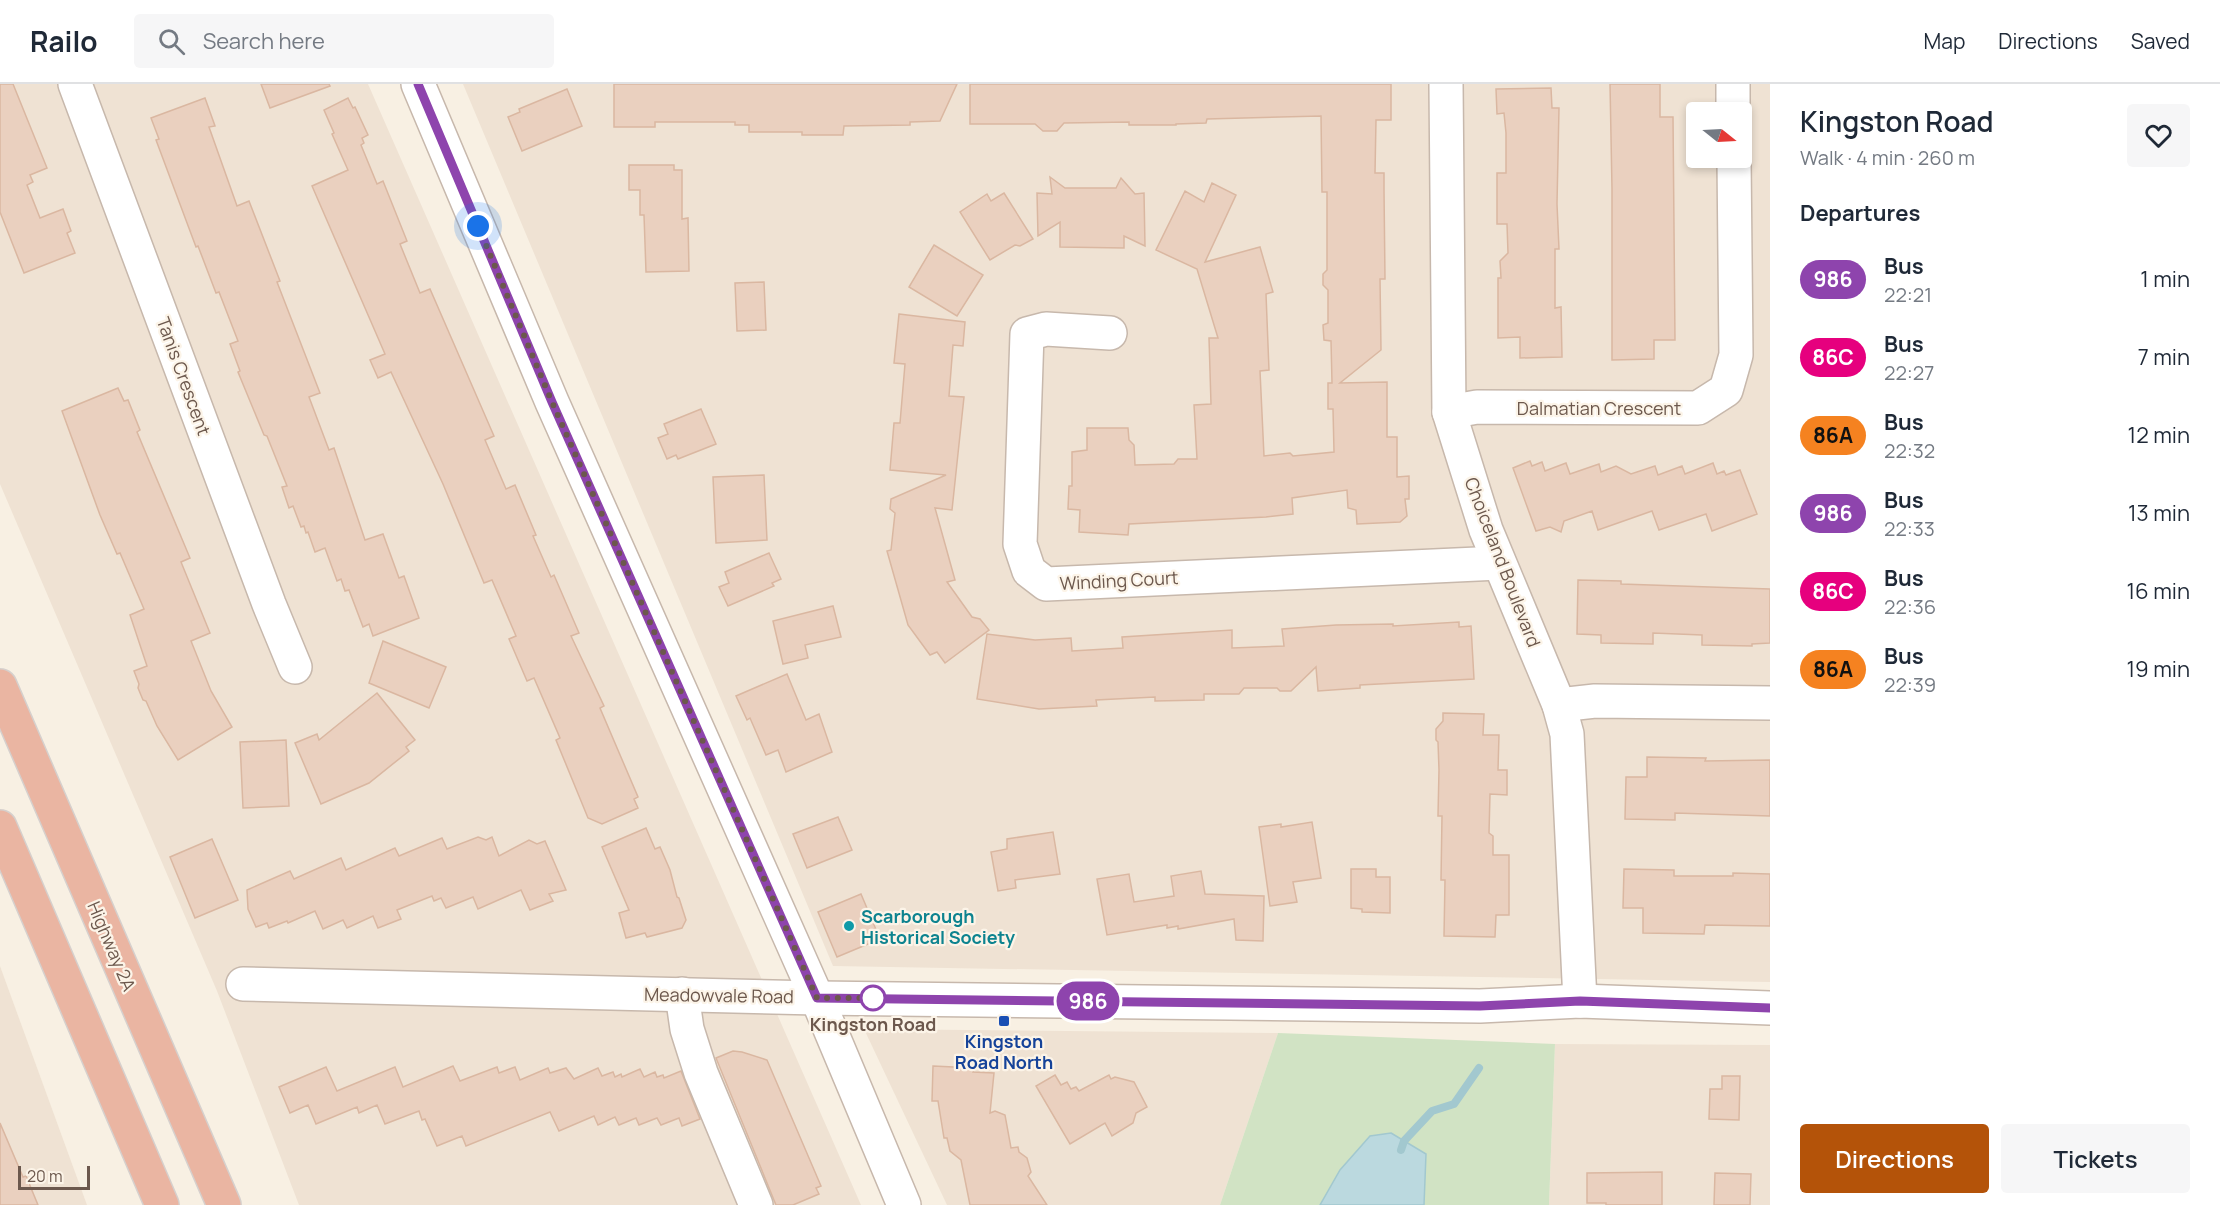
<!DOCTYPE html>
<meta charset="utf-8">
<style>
body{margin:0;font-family:Manrope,sans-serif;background:#f6f6f7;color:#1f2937;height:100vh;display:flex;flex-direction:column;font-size:22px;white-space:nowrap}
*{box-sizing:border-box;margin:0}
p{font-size:20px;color:#747a83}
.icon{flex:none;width:33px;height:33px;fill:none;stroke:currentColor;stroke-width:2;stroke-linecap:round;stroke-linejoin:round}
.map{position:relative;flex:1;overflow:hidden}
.drawer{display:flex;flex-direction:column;background:#fff;width:450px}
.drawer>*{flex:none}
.badge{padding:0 12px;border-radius:20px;font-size:21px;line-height:39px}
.needle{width:39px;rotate:108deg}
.tools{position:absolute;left:1686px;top:18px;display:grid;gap:12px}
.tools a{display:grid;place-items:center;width:66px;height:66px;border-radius:6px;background:#fff;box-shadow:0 3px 9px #0003;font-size:30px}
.scale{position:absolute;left:18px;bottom:15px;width:72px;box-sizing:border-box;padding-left:6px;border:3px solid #6c584d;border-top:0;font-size:16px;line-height:21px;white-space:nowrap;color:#6c584d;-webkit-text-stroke:4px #fcf4e8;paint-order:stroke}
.you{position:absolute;width:30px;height:30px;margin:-15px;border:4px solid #fff;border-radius:50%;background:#1a73e8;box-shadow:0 0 0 9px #1a73e833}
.map>.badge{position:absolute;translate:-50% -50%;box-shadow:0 0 0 3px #fff}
h2{padding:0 30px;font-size:22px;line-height:54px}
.round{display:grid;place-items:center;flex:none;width:63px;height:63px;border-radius:6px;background:#f6f6f7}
.headline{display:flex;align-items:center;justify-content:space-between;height:102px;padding:0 30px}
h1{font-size:28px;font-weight:600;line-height:45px}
.cta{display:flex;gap:12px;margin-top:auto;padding:12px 30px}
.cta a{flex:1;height:69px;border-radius:6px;background:#b45309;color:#fff;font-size:24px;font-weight:600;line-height:69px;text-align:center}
.cta a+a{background:#f6f6f7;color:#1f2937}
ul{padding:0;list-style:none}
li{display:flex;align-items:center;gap:18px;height:78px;padding:0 30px}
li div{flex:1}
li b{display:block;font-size:22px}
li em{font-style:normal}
li .badge{min-width:66px;font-weight:700;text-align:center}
header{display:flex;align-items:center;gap:36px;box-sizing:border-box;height:84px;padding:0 30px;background:#fff;border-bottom:2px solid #e0e1e3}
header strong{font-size:28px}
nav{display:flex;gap:33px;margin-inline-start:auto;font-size:21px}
.search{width:420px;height:54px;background:#f6f6f7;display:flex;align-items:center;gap:15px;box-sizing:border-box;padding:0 21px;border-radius:6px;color:#747a83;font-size:22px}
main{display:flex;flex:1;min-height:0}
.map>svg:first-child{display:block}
</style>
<header>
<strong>Railo</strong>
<div class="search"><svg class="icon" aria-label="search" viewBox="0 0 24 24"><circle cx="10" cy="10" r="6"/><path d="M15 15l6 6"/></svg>Search here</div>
<nav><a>Map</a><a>Directions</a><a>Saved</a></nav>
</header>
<main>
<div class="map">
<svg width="1770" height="1121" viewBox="0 0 1770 1121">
<rect width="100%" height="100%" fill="#f8f0e3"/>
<g fill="#efe2d3" fill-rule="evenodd">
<polygon points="0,0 368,0 861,1121 299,1121 217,907 0,400"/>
<path d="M463 0H1770V898L833 882ZM1696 28H1742V74H1696Z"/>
<polygon points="0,882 87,1121 0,1121"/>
<polygon points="864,945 1278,949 1220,1121 947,1121"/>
<polygon points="1555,960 1770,961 1770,1121 1549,1121"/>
</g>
<polygon fill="#d1e3c4" points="1278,949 1555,960 1549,1121 1220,1121"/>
<polygon fill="#bbd9df" stroke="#a2c8cf" stroke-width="1.5" points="1391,1049 1426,1070 1424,1121 1320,1121 1340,1086 1370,1052"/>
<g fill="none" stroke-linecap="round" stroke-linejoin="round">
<polyline stroke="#a2c8cf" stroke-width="8" points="1401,1066 1404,1057 1432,1027 1454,1020 1479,984"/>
</g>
<g fill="#ead0bf" stroke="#dab7a1" stroke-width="1.5">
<polygon points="0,0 13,0 47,84 30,91 33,98 27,101 40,134 63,125 71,147 67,149 75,169 24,189 0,128"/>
<polygon points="261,0 329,0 330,2 270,24"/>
<polygon points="614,0 957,0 940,37 910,38 910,41 844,42 843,51 802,51 802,48 749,48 749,41 735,41 735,38 655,38 655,43 614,43"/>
<polygon points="970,0 1391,0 1391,36 1376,36 1375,89 1384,89 1384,106 1385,195 1380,195 1381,266 1340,299 1387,298 1387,353 1397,353 1397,393 1409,392 1409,415 1405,415 1407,432 1400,438 1357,440 1356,426 1348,424 1347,406 1292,414 1293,430 1266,433 1129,440 1128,451 1079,448 1080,426 1068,425 1069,402 1072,402 1072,368 1087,366 1087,344 1128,344 1129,356 1134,361 1135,381 1174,380 1178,375 1197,375 1194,321 1211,320 1209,254 1218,254 1197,185 1156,166 1185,107 1204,118 1212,99 1236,111 1205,178 1260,163 1273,208 1266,210 1269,286 1260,287 1264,372 1290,369 1293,372 1334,368 1333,325 1328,325 1328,299 1332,299 1331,257 1324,256 1323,241 1328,239 1328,206 1323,201 1323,190 1327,186 1327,108 1322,108 1321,32 1207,35 1206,39 1176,40 1176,41 1129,41 1129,38 1064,39 1057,47 1043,47 1035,40 970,40"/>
<polygon points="1610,0 1660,0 1660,33 1673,33 1675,256 1654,256 1654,275 1612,276 1612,105"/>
<polygon points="1551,4 1552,24 1559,24 1557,120 1559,165 1555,165 1555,224 1561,223 1562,273 1520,274 1520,253 1498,254 1498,194 1501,194 1500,177 1508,169 1507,140 1497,140 1497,89 1506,89 1506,49 1504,29 1497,30 1496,5"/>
<polygon points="567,5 582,42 522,67 508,33 520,28 519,25"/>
<polygon points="205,14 215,42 209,43 237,122 249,117 280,197 277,198 320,309 309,313 329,366 334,364 365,456 383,450 399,494 404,492 419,534 373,552 369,540 363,543 349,506 345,507 341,495 337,497 325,464 315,468 308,448 306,449 304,442 301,443 293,422 289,424 282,403 287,402 267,352 264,351 238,288 240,287 230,260 238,257 219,208 216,209 198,162 196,163 156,56 159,55 151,34"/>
<polygon points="348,14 353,24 355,23 368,51 362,54 364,59 361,61 377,100 383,97 407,157 400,160 420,209 430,205 494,352 485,356 506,405 515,401 536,451 533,452 551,493 554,491 579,549 571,552 604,622 600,624 638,713 634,715 638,724 602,740 588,734 556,656 560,654 534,594 527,597 509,555 516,552 492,496 484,499 443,400 391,288 378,294 370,276 385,270 312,102 348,86 332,50 334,49 324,26"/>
<polygon points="629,81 674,81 674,86 682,86 682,135 688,134 689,187 646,188 644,131 640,131 640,106 629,106"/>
<polygon points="1050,93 1065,104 1116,104 1121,94 1135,110 1144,109 1145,162 1124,152 1124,164 1060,163 1060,138 1038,152 1037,109 1052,110"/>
<polygon points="1004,109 1033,155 1020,162 1015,161 990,176 960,128 987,110 991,117"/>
<polygon points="934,161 983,191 957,232 909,203"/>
<polygon points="764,198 766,246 737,247 735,199"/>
<polygon points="899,230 965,238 963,262 953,261 949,312 964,313 952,426 935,424 955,496 947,498 972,533 980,535 989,546 945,579 937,568 930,571 908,541 887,467 891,466 895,429 890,425 891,415 946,391 890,386 894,339 900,339 905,280 894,279"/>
<polygon points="118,304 124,317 128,316 140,346 137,348 190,474 181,478 210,549 191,557 211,607 232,643 178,676 157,642 146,617 143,616 138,604 139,600 134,587 147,582 130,531 144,525 120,469 117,470 100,431 62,327"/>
<polygon points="701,325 716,360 678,375 676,371 667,375 658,354 668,350 664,340"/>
<polygon points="1530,377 1532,382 1542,378 1545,387 1566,379 1570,390 1599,380 1601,388 1616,382 1631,390 1655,382 1658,391 1682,382 1685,390 1713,379 1717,390 1724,387 1726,391 1740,386 1757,430 1712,447 1706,430 1659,446 1652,427 1598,446 1592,427 1564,437 1561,448 1550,443 1536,447 1513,384"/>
<polygon points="764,391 767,456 716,459 713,393"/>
<polygon points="769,469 781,495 772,499 774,502 728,522 719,503 729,499 725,488"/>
<polygon points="1578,496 1621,497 1621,500 1770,505 1770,559 1752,560 1752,562 1702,561 1702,551 1653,549 1653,560 1601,559 1601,551 1577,550"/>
<polygon points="833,522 841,553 805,561 808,574 783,580 773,537"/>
<polygon points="1459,538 1459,543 1471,542 1474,595 1360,601 1360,604 1318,607 1316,583 1291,607 1280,607 1277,604 1244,604 1239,610 1204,610 1204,616 1155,617 1155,613 1096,616 1097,622 1039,625 977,615 987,550 1035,556 1071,554 1072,567 1123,564 1122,553 1232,546 1232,564 1284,562 1282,545 1336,541 1393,540 1393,542"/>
<polygon points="383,557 446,583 429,624 369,599"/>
<polygon points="787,590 806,636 819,630 832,668 786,688 778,666 766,671 750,634 747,636 736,612"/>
<polygon points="377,609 415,656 406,663 409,667 369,699 321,720 295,659 317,650 319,656"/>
<polygon points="1443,629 1484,630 1483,651 1499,651 1498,686 1507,686 1507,711 1490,710 1489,749 1493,752 1493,771 1509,771 1509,831 1496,831 1495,853 1444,852 1445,796 1441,796 1442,732 1438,732 1439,686 1438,658 1436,656 1436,645 1443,637"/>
<polygon points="286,656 289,722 243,724 240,658"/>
<polygon points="1647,673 1706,674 1705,677 1770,676 1770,732 1675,729 1675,736 1625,735 1626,693 1647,693"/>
<polygon points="838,733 852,766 807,784 793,750"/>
<polygon points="1312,738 1321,794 1293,798 1297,818 1270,822 1259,743 1281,740 1281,743"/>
<polygon points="646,744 655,765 660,763 670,786 677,813 679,814 686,836 682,844 647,853 645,849 626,854 619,829 629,826 602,763"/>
<polygon points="1053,748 1060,790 1015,796 1016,804 998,807 991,768 1007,765 1007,755"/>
<polygon points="478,753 486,756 492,753 499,772 529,756 537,760 545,757 566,806 549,810 553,817 530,826 521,806 478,825 473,813 446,824 441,814 434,817 432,812 397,826 401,835 378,844 373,832 347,844 343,836 323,845 315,827 288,839 287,837 269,844 267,839 256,843 248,825 247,806 290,787 294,795 341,774 346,786 395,764 399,772 442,754 447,765"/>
<polygon points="212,755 238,816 195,834 170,773"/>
<polygon points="1351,785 1376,785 1376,793 1390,793 1390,829 1362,828 1362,825 1351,824"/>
<polygon points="1624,785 1674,786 1674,792 1733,792 1733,789 1770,790 1770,842 1705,841 1704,850 1643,849 1643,824 1623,824"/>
<polygon points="1201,787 1205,810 1264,812 1263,857 1236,856 1234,835 1178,845 1178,842 1167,844 1167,841 1107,851 1097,795 1129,790 1134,818 1174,812 1171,792"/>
<polygon points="861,810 880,855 837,873 818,828"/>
<polygon points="733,967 742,968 767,976 821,1102 816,1104 819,1110 793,1121 776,1121 716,974"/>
<polygon points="453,982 460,997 497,983 499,989 515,983 520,996 548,984 550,989 566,984 574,995 598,984 602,992 613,988 615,993 621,990 622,993 640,985 644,993 655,988 657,993 663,991 664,994 681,987 700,1035 682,1042 679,1034 661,1041 657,1034 639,1041 636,1034 619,1041 615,1033 598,1041 594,1032 559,1047 550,1028 466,1062 462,1052 437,1062 425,1035 422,1036 419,1027 385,1040 377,1021 359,1029 357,1023 316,1040 308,1021 290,1029 279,1003 326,983 337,1007 395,983 403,1003"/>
<polygon points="933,982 974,984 973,988 994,989 990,1029 995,1027 1005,1031 1011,1064 1018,1063 1019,1068 1027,1074 1031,1088 1028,1092 1047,1121 970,1121 961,1076 950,1067 947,1054 944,1054 938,1017 932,1017"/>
<polygon points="1055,991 1061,1001 1067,998 1071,1005 1076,1003 1079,1007 1109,991 1111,995 1115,993 1134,998 1147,1023 1136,1029 1133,1039 1112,1052 1105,1039 1070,1060 1036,1002"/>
<polygon points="1722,992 1740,992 1739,1036 1709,1035 1710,1005 1722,1005"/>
<polygon points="0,1039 23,1093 26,1092 38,1121 0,1121"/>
<polygon points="1662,1088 1662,1121 1606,1121 1606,1119 1587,1119 1587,1089"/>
<polygon points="1715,1089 1751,1090 1750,1121 1714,1121"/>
</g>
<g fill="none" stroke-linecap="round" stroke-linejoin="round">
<defs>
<g id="minor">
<polyline points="75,0 269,520 295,583"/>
<polyline points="418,0 552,318 817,914 904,1121"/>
<polyline points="1446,0 1449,328 1486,446 1559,621 1567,650 1580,917"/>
<polyline points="1733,0 1733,28"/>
<polyline points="1110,249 1046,245 1027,250 1020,460 1029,487 1046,500 1499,479"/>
<polyline points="1449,328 1477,323 1698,324 1726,306 1736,271 1734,74"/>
<polyline points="1559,621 1595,617 1770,619"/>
<polyline points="243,900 817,914 1480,922 1580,917 1770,924"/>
<polyline points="682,910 687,945 701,989 756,1121"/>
</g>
<g id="highway">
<polyline points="0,602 224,1121"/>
<polyline points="0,743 162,1121"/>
</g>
</defs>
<use href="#minor" stroke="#c7b8ac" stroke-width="36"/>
<use href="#highway" stroke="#d6d0cd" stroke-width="36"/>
<use href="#minor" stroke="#fff" stroke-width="33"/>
<use href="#highway" stroke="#eab5a2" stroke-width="33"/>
</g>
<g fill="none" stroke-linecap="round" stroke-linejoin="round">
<defs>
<polyline id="line" points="418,0 552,318 817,914 1480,922 1580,917 1770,924"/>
</defs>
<use href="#line" stroke="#fff" stroke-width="14"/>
<use href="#line" stroke="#8e44ad" stroke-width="9"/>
<polyline stroke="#6c584d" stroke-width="6" stroke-dasharray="0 10.8" points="478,142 552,318 817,914 879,914 873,914"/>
</g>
<circle fill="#0f9aa8" stroke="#fcf4e8" stroke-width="2" cx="849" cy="842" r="6"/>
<circle fill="#fff" stroke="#8e44ad" stroke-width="3" cx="873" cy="914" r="12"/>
<rect fill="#1a4fb4" stroke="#fcf4e8" stroke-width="2" x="998" y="931" width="12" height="12" rx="3"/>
<g text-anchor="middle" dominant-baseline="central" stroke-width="4.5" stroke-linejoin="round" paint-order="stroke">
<g font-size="18" fill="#6c584d" stroke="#fcf4e8">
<text transform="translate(184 292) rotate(70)">Tanis Crescent</text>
<text x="1599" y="324">Dalmatian Crescent</text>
<text transform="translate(1503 478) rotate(69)">Choiceland Boulevard</text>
<text transform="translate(1119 496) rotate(-3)">Winding Court</text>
<text transform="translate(112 862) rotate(67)">Highway 2A</text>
<text transform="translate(719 911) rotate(1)">Meadowvale Road</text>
</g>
<g font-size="18" font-weight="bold" fill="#0d838f" stroke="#fcf4e8" text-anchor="start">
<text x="861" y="832">Scarborough<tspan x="861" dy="21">Historical Society</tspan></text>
</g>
<g font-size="18" font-weight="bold" fill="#6c584d" stroke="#fcf4e8">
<text x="873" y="940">Kingston Road</text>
</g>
<g font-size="18" font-weight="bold" fill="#164399" stroke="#fcf4e8">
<text x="1004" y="957">Kingston<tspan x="1004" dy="21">Road North</tspan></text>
</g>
</g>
</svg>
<div class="tools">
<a><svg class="needle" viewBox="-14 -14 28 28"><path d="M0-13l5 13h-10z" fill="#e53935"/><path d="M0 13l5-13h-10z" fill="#747a83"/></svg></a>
</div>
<div class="scale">20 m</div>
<div class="you" style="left:478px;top:142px"></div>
<b class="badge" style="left:1088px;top:917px;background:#8e44ad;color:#fff">986</b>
</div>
<section class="drawer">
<div class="headline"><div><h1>Kingston Road</h1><p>Walk · 4 min · 260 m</p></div><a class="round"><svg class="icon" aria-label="heart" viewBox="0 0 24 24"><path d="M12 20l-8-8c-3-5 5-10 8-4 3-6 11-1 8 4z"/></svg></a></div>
<h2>Departures</h2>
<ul>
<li><span class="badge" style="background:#8e44ad;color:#fff">986</span><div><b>Bus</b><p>22:21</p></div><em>1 min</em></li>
<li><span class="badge" style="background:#e6007e;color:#fff">86C</span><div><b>Bus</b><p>22:27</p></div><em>7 min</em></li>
<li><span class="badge" style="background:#f58220;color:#111">86A</span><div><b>Bus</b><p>22:32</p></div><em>12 min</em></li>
<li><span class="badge" style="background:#8e44ad;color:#fff">986</span><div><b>Bus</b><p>22:33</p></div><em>13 min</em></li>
<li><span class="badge" style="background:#e6007e;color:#fff">86C</span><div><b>Bus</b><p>22:36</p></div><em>16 min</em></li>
<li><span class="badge" style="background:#f58220;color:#111">86A</span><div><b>Bus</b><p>22:39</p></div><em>19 min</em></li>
</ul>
<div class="cta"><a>Directions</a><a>Tickets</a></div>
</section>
</main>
